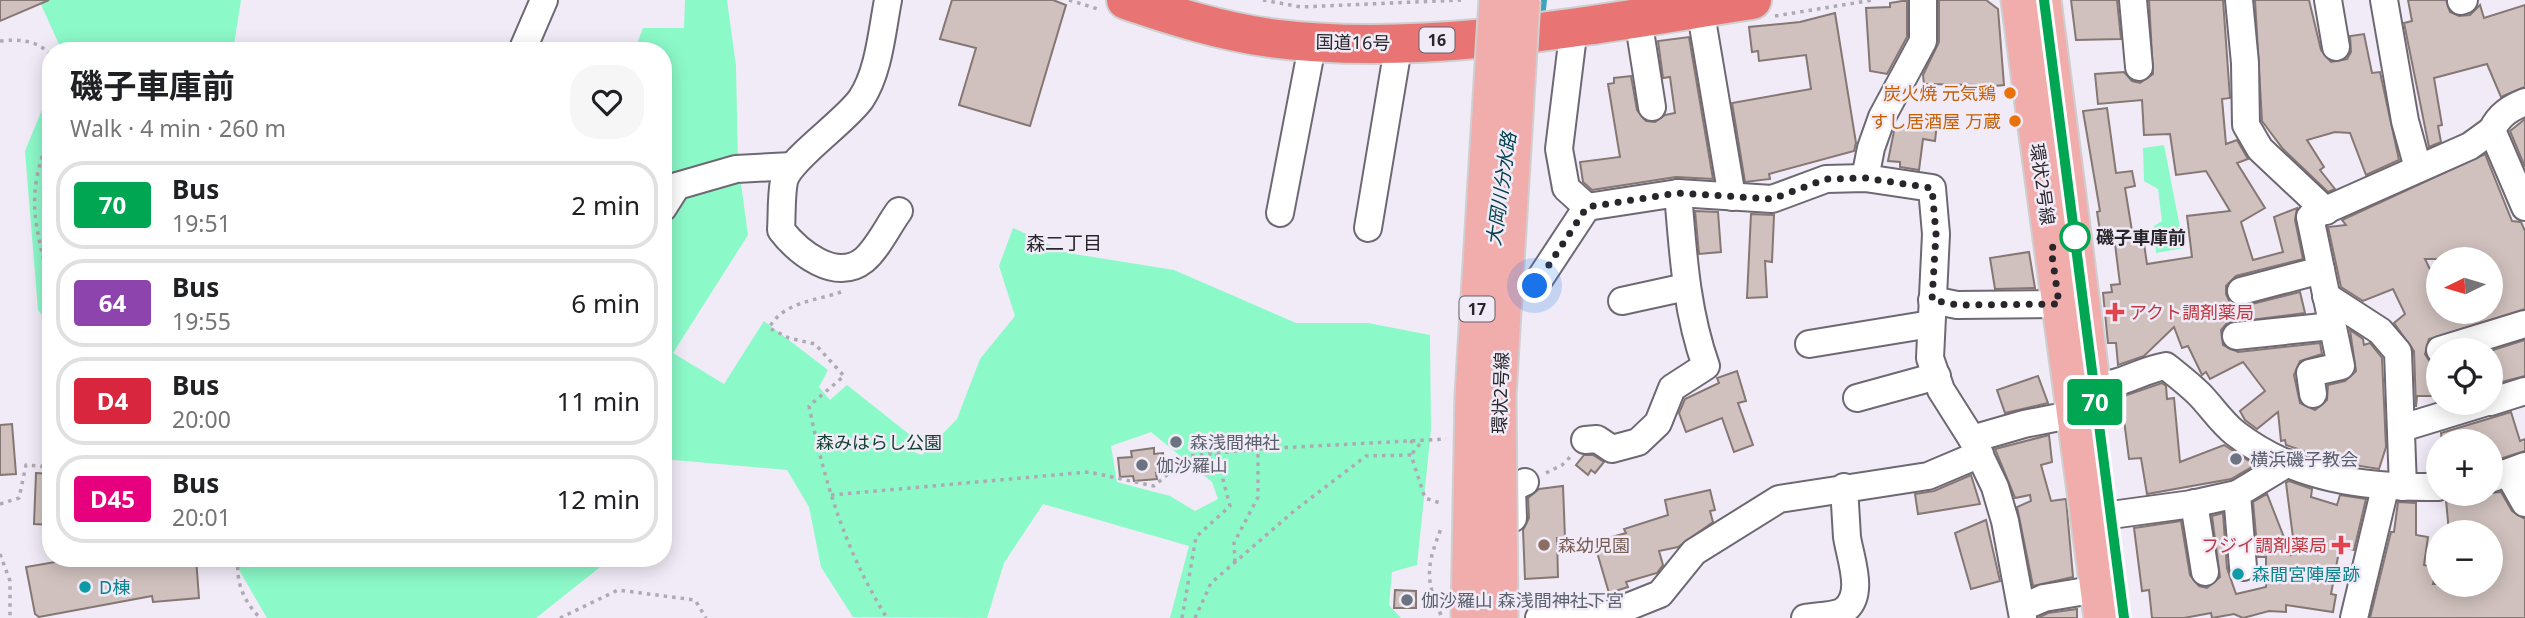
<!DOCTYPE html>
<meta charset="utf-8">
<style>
body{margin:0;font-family:"Noto Sans","Noto Sans JP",sans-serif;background:#f6f6f6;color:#202124;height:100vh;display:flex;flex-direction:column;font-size:26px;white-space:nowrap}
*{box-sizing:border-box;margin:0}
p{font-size:23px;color:#757577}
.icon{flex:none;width:38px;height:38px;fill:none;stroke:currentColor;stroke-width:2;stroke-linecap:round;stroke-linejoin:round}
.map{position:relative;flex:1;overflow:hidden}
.panel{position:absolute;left:42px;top:42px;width:630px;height:525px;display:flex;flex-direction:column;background:#fff;border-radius:28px;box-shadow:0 4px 18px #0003}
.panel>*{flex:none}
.badge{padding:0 14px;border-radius:5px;font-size:24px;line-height:46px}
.needle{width:46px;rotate:265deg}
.buttons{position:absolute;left:2426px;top:247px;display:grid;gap:14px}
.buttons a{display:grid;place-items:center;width:77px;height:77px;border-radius:50%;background:#fff;box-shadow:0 4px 18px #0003;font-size:35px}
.you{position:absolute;width:35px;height:35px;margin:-18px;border:5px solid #fff;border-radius:50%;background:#1a73e8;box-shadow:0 0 0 10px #1a73e833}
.map>.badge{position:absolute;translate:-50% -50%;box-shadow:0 0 0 4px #fff}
.round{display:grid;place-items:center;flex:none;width:74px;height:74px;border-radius:28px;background:#f6f6f6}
.summary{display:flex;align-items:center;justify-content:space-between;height:119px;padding:0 28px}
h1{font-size:33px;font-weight:700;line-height:52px}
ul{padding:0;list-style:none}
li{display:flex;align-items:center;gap:21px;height:88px;margin:0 14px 10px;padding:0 14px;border:4px solid #e0e0e0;border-radius:28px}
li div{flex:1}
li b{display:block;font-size:26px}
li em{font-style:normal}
li .badge{min-width:77px;font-weight:700;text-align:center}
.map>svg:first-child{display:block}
</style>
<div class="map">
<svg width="2525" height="618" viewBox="0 0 2525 618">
<rect width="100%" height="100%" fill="#f1ebf7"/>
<g fill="#8cf9c9" fill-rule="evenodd">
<polygon points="39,0 241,0 233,51 62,51"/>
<path d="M685 0H727L736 66 738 162 748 235 673 353 724 384 764 321 828 370 819 387 830 400 847 385 919 442 909 450 922 455 957 419 980 359 1015 316 999 266 1013 228 1068 253 1174 270 1296 323H1368L1430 335 1431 430 1417 565 1392 572 1389 605 1401 618H1170L1189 546 1043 504 1004 563 987 618 853 617 821 567 809 507 787 470 663 459V51H634L643 28H684ZM1151 432 1212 482 1218 499 1195 511 1170 496 1117 482 1111 446Z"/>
<polygon points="51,88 51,327 38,310 25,151"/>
<polygon points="2164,145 2184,248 2156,253 2154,226 2162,221 2158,189 2144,181 2143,148"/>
<polygon points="232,558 596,558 599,568 536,618 267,618"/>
</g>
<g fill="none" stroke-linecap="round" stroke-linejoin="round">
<polyline stroke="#3ea4bb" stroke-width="6" points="1542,18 1544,0"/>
</g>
<g fill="#d0c1be" stroke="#847774" stroke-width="2" fill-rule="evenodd">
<polygon points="0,0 49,0 0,21"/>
<polygon points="952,0 1053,0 1066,5 1030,126 959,105 976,48 940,39"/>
<polygon points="1939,0 1986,0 1998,9 2004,85 1975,88 1975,85 1924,84 1923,75 1939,42"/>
<polygon points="2071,0 2117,0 2121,39 2076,40"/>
<polygon points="2149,0 2223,0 2230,98 2222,99 2226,144 2237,140 2248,159 2237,163 2265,208 2241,222 2253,260 2283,252 2274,217 2297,208 2295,220 2303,259 2236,276 2226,286 2226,294 2230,303 2244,306 2300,292 2305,313 2227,323 2221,330 2223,345 2238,352 2320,343 2322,354 2300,361 2294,375 2300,403 2315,410 2327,400 2328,385 2345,381 2356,371 2350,330 2363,339 2364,345 2370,343 2382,358 2386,447 2379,469 2335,462 2286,445 2285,440 2281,441 2278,412 2257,429 2245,420 2240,411 2265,391 2243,362 2210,379 2206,372 2202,375 2188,346 2182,348 2174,327 2144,356 2118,365 2116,343 2108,343 2103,293 2112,292 2111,285 2120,284 2115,244 2108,245 2106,230 2100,231 2097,212 2100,211 2083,111 2107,108 2116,173 2132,171 2135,186 2125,188 2132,231 2142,230 2147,264 2192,257 2187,216 2230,211 2206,171 2176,175 2170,134 2144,135 2142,100 2098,104 2095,74 2124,72 2132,81 2140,83 2153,74"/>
<polygon points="2255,0 2309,0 2321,50 2331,62 2347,59 2351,52 2350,36 2364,34 2372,73 2380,72 2399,160 2366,175 2350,133 2335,132 2307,140 2324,167 2320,170 2335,189 2328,192 2283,149 2262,121"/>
<polygon points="2408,0 2446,0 2450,12 2459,16 2470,15 2480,5 2484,18 2525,5 2525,87 2501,97 2487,64 2434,78 2442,125 2438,126 2441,142 2429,147 2404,23 2412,21"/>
<polygon points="1902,1 1907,1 1907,37 1887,74 1870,71 1866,8 1890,7 1890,3"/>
<polygon points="1835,13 1856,143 1854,151 1769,174 1770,179 1745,182 1732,103 1811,89 1806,55 1759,61 1758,51 1752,52 1749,27 1800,22"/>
<polygon points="1689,37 1713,179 1676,177 1592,190 1583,182 1580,162 1620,157 1608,84 1614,83 1614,78 1631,76 1637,110 1646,121 1655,122 1665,115 1675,113 1670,77 1663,78 1658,41"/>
<polygon points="2525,119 2525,167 2510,131"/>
<polygon points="1914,120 1937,123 1935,141 1923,139 1919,170 1900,167 1900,162 1888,161 1895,126 1913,129"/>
<path d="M2485 154 2512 221 2521 222 2525 231V309L2429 339 2425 354 2430 362 2437 365 2438 396H2417L2416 407 2414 351 2394 323 2405 314 2393 289 2363 301 2341 287 2328 227 2346 225 2342 220ZM2425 259H2490V312H2438V286Z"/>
<polygon points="1695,211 1718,212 1721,252 1699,254"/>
<polygon points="1751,214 1774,215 1772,262 1765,261 1767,297 1747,298"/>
<polygon points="2029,252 2035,288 1995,289 1990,258"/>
<polygon points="2525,340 2525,376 2490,385 2490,351"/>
<polygon points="1737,371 1746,401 1738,403 1753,445 1734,452 1722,418 1686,432 1679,413 1685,399 1719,383 1717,378"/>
<polygon points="2038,376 2048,403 2005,413 1997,390"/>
<polygon points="2162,383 2166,386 2167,399 2174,398 2180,462 2224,445 2255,465 2231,479 2147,494 2141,458 2129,459 2121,397"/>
<polygon points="2511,412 2520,441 2525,439 2525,451 2490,462 2490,441 2442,441 2441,433"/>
<polygon points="12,424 16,474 0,475 0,425"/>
<polygon points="2049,435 2052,462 2041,465 2051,501 2066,499 2073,577 2033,586 2017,507 2031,501 2030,495 2015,498 1995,449"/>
<polygon points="1154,448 1154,454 1163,453 1165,472 1156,473 1157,479 1134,481 1133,476 1120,477 1118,458 1132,457 1131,451"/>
<polygon points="1584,455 1593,455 1604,462 1595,473 1591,470 1588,475 1576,465"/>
<polygon points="36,473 51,474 51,525 34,524"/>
<polygon points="1971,475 1980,504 1918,514 1915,494 1934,491"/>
<polygon points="2289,481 2312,489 2311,497 2337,505 2340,495 2366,499 2354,550 2340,546 2331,594 2336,595 2333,612 2286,605 2286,612 2269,611 2243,618 2234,614 2212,618 2211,613 2184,618 2152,618 2149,590 2142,591 2134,528 2181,521 2190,575 2199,586 2207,588 2220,577 2212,516 2223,513 2227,568 2236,594 2266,587 2266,557 2258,557 2253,502 2267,494 2291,555 2295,553 2286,483"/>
<polygon points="1563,486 1565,538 1557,538 1558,577 1525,579 1523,530 1529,518 1528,498 1539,489"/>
<polygon points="1710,490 1715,510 1710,511 1713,522 1678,547 1659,551 1663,565 1657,573 1626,582 1628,587 1609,593 1594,542 1626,533 1624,529 1668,515 1665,500"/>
<polygon points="2501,492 2512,511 2525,519 2525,618 2370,618 2389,540 2391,532 2394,532 2398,502 2416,503 2416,535 2428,537 2424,565 2436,568 2433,584 2490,584 2490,532 2449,532 2446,500 2450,496"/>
<polygon points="1986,520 2000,581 1971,589 1955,533"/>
<polygon points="60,558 196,558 199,598 153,602 152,596 39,617 35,614 26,567 61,561"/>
<polygon points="1395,590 1416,591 1416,608 1394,608"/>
<polygon points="2077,609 2077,618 2038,618 2048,613"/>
</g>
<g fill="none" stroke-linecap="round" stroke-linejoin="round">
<defs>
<g id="minor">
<path d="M888 0C882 31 879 72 861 99 844 123 789 159 784 181 781 197 782 215 781 230 798 252 836 283 864 260 878 248 888 226 899 211"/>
<polyline points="2133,0 2139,67"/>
<polyline points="2239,0 2245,63 2246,125 2260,149 2326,211"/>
<polyline points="2328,0 2336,47"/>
<polyline points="2384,0 2405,121 2418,168"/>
<polyline points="2461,1 2464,0"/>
<polyline points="1700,8 1732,197"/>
<polyline points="1638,18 1652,107"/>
<polyline points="1574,27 1559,149 1566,188 1587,207"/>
<polyline points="522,51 544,0"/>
<path d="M2525 102C2510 108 2499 115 2492 130L2525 207"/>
<polyline points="1865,178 1871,148 1882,117 1923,41 1923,0"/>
<polyline points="663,208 677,186 736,169 792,166"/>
<polyline points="1280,213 1313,41"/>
<polyline points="1368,228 1399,42"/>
<polyline points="1535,286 1587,207 1678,193 1772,199 1826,179 1865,178 1932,188 1936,234 1930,358 1941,390 1972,439 1995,487 2005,521 2023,618"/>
<polyline points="2241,291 2321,270"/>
<polyline points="2326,296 2380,331 2398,352 2403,487"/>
<polyline points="1932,300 1957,305 2059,304"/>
<polyline points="1622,301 1686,287"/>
<polyline points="2236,336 2332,326"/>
<polyline points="1809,344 1931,324"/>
<polyline points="2440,350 2525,324"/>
<path d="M2094 386C2120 386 2141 370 2166 366 2177 375 2189 384 2199 394 2211 406 2221 422 2235 433 2294 479 2365 488 2438 487"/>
<polyline points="2313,394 2310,373 2341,366 2310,217 2470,146 2492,130"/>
<polyline points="1857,398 1937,376"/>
<polyline points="2490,402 2525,391"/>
<polyline points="2402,428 2487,402"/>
<polyline points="1972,439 2024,424 2075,414"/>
<path d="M1585 440 1597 439 1612 449 1638 442 1658 423 1672 388 1706 366C1686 310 1683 252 1678 193"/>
<polyline points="2508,473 2525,503"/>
<polyline points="2490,479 2525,466"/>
<polyline points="2194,503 2205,572"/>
<polyline points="2111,515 2192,504 2237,494"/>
<polyline points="1513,518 1512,488 1525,482"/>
<polyline points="2243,567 2237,494 2288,463"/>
<polyline points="2023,607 2044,598 2098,589"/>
<polyline points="1539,618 1556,613 1586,618"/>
<polyline points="1600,618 1660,594 1694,552 1779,499 1928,476 1980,454"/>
<path d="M1805 618C1816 616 1834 616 1843 611 1866 596 1850 558 1847 537 1846 521 1845 504 1844 487"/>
<polyline points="2354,618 2385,488"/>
</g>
<g id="major">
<polyline points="2018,0 2101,618"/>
<polyline points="2044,0 2097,414"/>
</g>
<path id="highway" d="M1126 0C1173 16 1220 31 1270 38 1427 58 1596 24 1752 0"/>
</defs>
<use href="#minor" stroke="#6e6873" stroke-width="30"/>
<use href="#major" stroke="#d0cfd0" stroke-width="37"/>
<use href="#highway" stroke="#d0cfd0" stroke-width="42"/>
<g stroke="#aea9b3" stroke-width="3.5" stroke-dasharray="3.5 5" stroke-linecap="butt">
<polyline points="1069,0 1098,9"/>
<polyline points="1263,0 1301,7 1461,0"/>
<polyline points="1775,16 1873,0"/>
<path d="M0 41C20 39 37 40 51 55"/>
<path d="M51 132C24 198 35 223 51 289"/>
<path d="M841 292C815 301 783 302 769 328L789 338 815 344 844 376 809 406C824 481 846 553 887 618"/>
<polyline points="1410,441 1419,445 1411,455"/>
<polyline points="1546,473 1562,465 1571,456"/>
<polyline points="831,495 1089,472 1154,486 1189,456 1258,449 1446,439"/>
<polyline points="0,504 19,498 26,465 51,467"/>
<polyline points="0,554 10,581 10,618"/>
<path d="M238 558C236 583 243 600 260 618"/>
<polyline points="1235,562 1234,543 1258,497 1258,449"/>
<path d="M1441 615C1424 577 1427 565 1442 526"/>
<polyline points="560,618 618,590 695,600 706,618"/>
<polyline points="1182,618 1196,537 1230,506 1216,453"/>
<polyline points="1195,618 1211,583 1294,511 1366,456 1411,455 1425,498 1443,504"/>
</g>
<use href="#minor" stroke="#fff" stroke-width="26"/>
<use href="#major" stroke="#f1acac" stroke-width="33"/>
<use href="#highway" stroke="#e87574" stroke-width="38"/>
<defs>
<g id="major-bridge">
<polyline points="1468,618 1472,395 1496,0"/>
<polyline points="1501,618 1499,395 1523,0"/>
</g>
</defs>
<use href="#major-bridge" stroke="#d0cfd0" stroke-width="37" stroke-linecap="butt"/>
<use href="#major-bridge" stroke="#f1acac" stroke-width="33"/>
</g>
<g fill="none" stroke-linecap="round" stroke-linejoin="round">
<defs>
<polyline id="line" points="2044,0 2124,618"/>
</defs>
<use href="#line" stroke="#fff" stroke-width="16"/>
<use href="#line" stroke="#00a651" stroke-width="10"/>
<polyline stroke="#28262b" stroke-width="7" stroke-dasharray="0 12.6" points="1535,286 1587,207 1678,193 1772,199 1826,179 1865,178 1932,188 1936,234 1932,300 1957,305 2059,304 2051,248 2075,237"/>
</g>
<g fill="#e8710a" stroke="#f1ebf7" stroke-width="2.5">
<circle cx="2010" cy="93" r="7"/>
<circle cx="2015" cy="121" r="7"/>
</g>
<circle fill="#fff" stroke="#00a651" stroke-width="3.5" cx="2075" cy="237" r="14"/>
<g fill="#e0444e" stroke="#f1ebf7" stroke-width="2.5">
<path d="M2111.5 301.5h7v7h7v7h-7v7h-7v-7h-7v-7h7z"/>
<path d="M2337.5 534.5h7v7h7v7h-7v7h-7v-7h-7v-7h7z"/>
</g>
<g fill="#6b7280" stroke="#f1ebf7" stroke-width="2.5">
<circle cx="1176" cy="442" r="7"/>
<circle cx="2236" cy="459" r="7"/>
<circle cx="1142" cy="465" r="7"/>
<circle cx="1407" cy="600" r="7"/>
</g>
<circle fill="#8d6e63" stroke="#f1ebf7" stroke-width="2.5" cx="1544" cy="545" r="7"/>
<g fill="#0f9aa8" stroke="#f1ebf7" stroke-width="2.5">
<circle cx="2238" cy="574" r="7"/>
<circle cx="85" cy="587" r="7"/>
</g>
<g text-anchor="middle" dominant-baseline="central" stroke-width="5" stroke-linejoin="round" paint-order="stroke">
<g fill="#f1ebf7" stroke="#646168" stroke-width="2">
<rect x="1419.5" y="27.5" width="35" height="25" rx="5"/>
<rect x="1459.5" y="296.5" width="35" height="25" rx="5"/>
</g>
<g font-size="16" font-weight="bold" fill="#28262b">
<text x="1437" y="40">16</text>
<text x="1477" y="309">17</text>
</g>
<g font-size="18" fill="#28262b" stroke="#f1ebf7">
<text transform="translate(1353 42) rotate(1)">国道16号</text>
<text transform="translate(2043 184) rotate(82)">環状2号線</text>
<text transform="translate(1500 393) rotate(-88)">環状2号線</text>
</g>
<g font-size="18" fill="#c56008" stroke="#f1ebf7" text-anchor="end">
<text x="1996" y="93">炭火焼 元気鶏</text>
<text x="2001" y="121">すし居酒屋 万蔵</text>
</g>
<g font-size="18" font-weight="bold" fill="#28262b" stroke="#f1ebf7" text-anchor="start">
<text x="2096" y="237">磯子車庫前</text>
</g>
<g font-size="18" fill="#be3a42" stroke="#f1ebf7" text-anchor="start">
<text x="2129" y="312">アクト調剤薬局</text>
<text x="2327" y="545" text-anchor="end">フジイ調剤薬局</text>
</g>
<g font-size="18" fill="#134230" stroke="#f1ebf7">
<text x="879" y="442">森みはらし公園</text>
</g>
<g font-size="18" fill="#5b616d" stroke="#f1ebf7" text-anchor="start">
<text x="1190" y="442">森浅間神社</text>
<text x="2250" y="459">横浜磯子教会</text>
<text x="1156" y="465">伽沙羅山</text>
<text x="1421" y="600">伽沙羅山 森浅間神社下宮</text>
</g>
<g font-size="18" fill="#785e54" stroke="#f1ebf7" text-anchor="start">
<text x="1558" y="545">森幼児園</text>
</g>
<g font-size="18" fill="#0d838f" stroke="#f1ebf7" text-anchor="start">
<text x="2252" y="574">森間宮陣屋跡</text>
<text x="99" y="587">D棟</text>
</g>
<g font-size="19" font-style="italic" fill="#00414d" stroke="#f1ebf7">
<text transform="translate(1501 189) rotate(-82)">大岡川分水路</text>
</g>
<g font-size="19" fill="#28262b" stroke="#f1ebf7">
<text x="1064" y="243">森二丁目</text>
</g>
</g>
</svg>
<div class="buttons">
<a><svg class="needle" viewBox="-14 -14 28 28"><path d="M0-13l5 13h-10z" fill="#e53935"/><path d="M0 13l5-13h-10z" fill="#757577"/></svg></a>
<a><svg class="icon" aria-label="locate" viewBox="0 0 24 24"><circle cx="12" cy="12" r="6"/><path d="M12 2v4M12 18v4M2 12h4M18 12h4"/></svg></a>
<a>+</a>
<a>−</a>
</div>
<div class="you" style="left:1535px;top:286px"></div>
<b class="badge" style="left:2095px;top:402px;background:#00a651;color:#fff">70</b>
<section class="panel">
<div class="summary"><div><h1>磯子車庫前</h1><p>Walk · 4 min · 260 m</p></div><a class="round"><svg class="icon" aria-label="heart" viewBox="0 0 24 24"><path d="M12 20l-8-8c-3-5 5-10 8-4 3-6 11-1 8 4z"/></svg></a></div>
<ul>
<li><span class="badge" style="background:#00a651;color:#fff">70</span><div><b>Bus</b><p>19:51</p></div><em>2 min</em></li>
<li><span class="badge" style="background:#8e44ad;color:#fff">64</span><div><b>Bus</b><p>19:55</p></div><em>6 min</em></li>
<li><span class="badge" style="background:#d7263d;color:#fff">D4</span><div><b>Bus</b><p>20:00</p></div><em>11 min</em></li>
<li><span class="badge" style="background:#e6007e;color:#fff">D45</span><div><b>Bus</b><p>20:01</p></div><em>12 min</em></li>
</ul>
</section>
</div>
